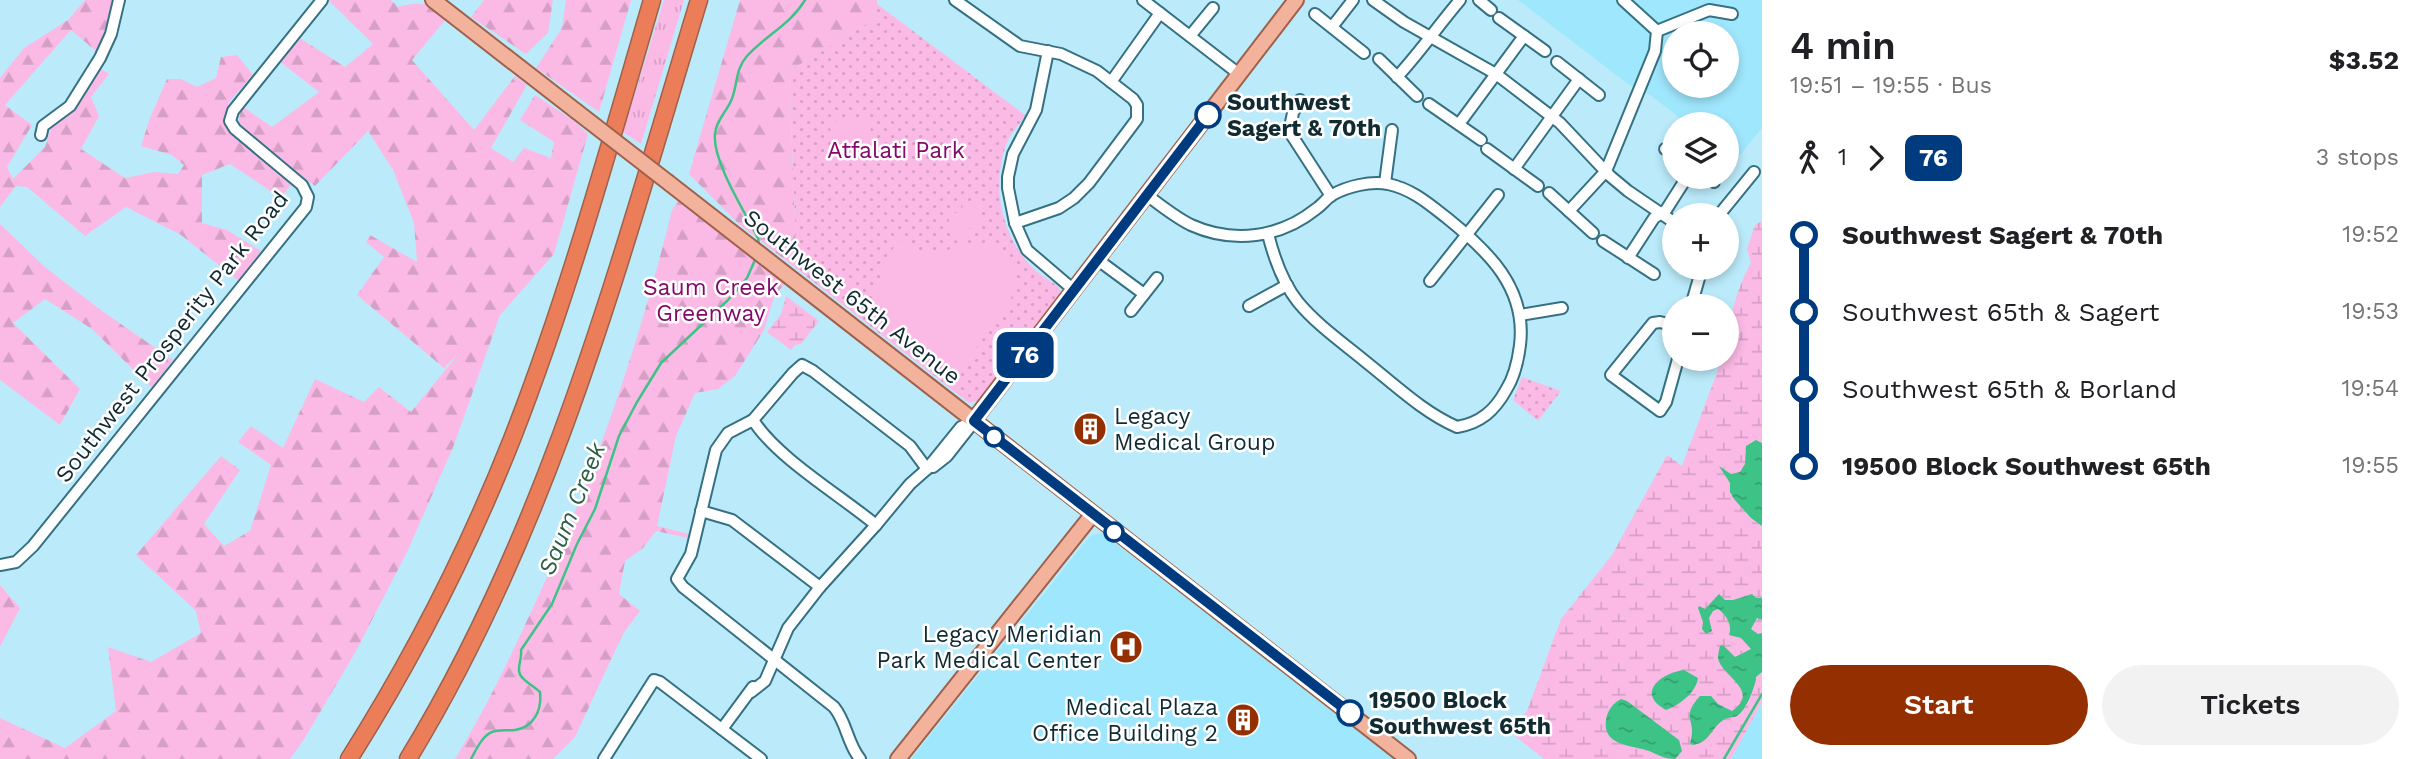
<!DOCTYPE html>
<meta charset="utf-8">
<style>
body{margin:0;font-family:"Work Sans",sans-serif;background:#f2f2f2;color:#202124;height:100vh;display:flex;flex-direction:column;font-size:26px;white-space:nowrap}
*{box-sizing:border-box;margin:0}
p{font-size:23px;color:#757577}
.icon{flex:none;width:38px;height:38px;fill:none;stroke:currentColor;stroke-width:2;stroke-linecap:round;stroke-linejoin:round}
.map{position:relative;flex:1;overflow:hidden}
.sheet{display:flex;flex-direction:column;background:#fff;width:665px}
.sheet>*{flex:none}
.badge{padding:0 14px;border-radius:10px;font-size:24px;line-height:46px}
.buttons{position:absolute;left:1662px;top:21px;display:grid;gap:14px}
.buttons a{display:grid;place-items:center;width:77px;height:77px;border-radius:50%;background:#fff;box-shadow:0 4px 10px #0003;font-size:35px}
.map>.badge{position:absolute;translate:-50% -50%;box-shadow:0 0 0 4px #fff}
.legs{display:flex;align-items:center;gap:10px;height:77px;padding:0 28px;font-size:23px}
.legs p{margin-inline-start:auto}
.headline{display:flex;align-items:center;justify-content:space-between;height:119px;padding:0 28px}
h1{font-size:38px;font-weight:600;line-height:52px}
.button{display:flex;gap:14px;margin-top:auto;padding:14px 28px}
.button a{flex:1;height:80px;border-radius:42px;background:#942f01;color:#fff;font-size:28px;font-weight:600;line-height:80px;text-align:center}
.button a+a{background:#f2f2f2;color:#202124}
ul{padding:0 28px;list-style:none}
li{display:flex;align-items:center;gap:24px;height:77px;font-size:26px}
li i{display:grid;place-items:center;width:10px;height:100%;margin:0 9px;background:currentColor}
li i::after{content:'';width:18px;height:18px;margin:-9px;border:5px solid;border-radius:50%;background:#fff}
li p{margin-inline-start:auto}
li:first-child i{background:linear-gradient(#0000 50%,currentColor 0)}
li:last-child i{background:linear-gradient(currentColor 50%,#0000 0)}
main{display:flex;flex:1;min-height:0}
.map>svg:first-child{display:block}
</style>
<main>
<div class="map">
<svg width="1762" height="759" viewBox="0 0 1762 759">
<defs>
<pattern id="grass-tufts" width="24" height="20" patternUnits="userSpaceOnUse" patternTransform="scale(1.75)"><rect width="24" height="20" fill="#fbbae6"/><path d="M3 7l-1-3M5 7V3M7 7l1-3M15 17l-1-3M17 17v-4M19 17l1-3" fill="none" stroke="#d6a0c6"/></pattern>
<pattern id="forest-firs" width="22" height="20" patternUnits="userSpaceOnUse" patternTransform="scale(1.75)"><rect width="22" height="20" fill="#fbbae6"/><path d="M5 1l3.5 6h-7zM16 11l3.5 6h-7z" fill="#d6a0c6"/></pattern>
<pattern id="wetland-marsh" width="20" height="14" patternUnits="userSpaceOnUse" patternTransform="scale(1.75)"><rect width="20" height="14" fill="#fbbae6"/><path d="M1 5h8M5 5V1M11 12h8M15 12V8" fill="none" stroke="#d6a0c6"/></pattern>
<pattern id="park-dots" width="8" height="8" patternUnits="userSpaceOnUse" patternTransform="scale(1.75)"><rect width="8" height="8" fill="#fbbae6"/><path d="M2 2h.1M6 6h.1" fill="none" stroke="#d6a0c6" stroke-width="1.8" stroke-linecap="round"/></pattern>
<pattern id="water-ripples" width="26" height="14" patternUnits="userSpaceOnUse" patternTransform="scale(1.75)"><rect width="26" height="14" fill="#3ec386"/><path d="M2 4q2-2 4 0t4 0M15 11q2-2 4 0t4 0" fill="none" stroke="#339f6e"/></pattern>
</defs>
<rect width="100%" height="100%" fill="#bbebfb"/>
<g fill="#9fe7fd" fill-rule="evenodd">
<path d="M1518 0H1762V128L1735 161 1727 155V124H1688L1650 95 1628 84ZM1675 33H1727V86H1675Z"/>
<polygon points="1100,533 1105,535 1395,759 911,759 1090,536"/>
<polygon points="1762,702 1762,759 1731,759"/>
</g>
<polygon fill="url(#grass-tufts)" points="664,0 684,0 641,144 623,132"/>
<g fill="url(#forest-firs)">
<polygon points="85,0 115,0 97,52 71,30 5,105 32,125 7,167 13,179 45,147 51,128 70,111 98,67 109,74 91,97 99,116 81,149 125,178 154,172 178,174 184,165 172,155 141,146 150,118 167,79 181,79 197,87 216,78 221,57 237,55 253,75 229,102 227,130 293,182 281,198 230,164 202,175 202,223 227,230 261,251 240,282 181,235 126,207 85,236 27,187 16,186 0,207 0,78 24,48 68,20"/>
<path d="M328 0H391L398 7C421 0 429 3 447 18L412 60 474 130 515 76 527 85 491 148 513 162 524 148 551 158 554 142 520 120 535 95 574 121 588 134 554 254 500 315 454 445 408 550 355 653 303 741 290 759H0V718L65 748 116 711 108 647 151 662 201 633 196 611 136 555 221 456 240 470 204 524 224 546 250 531 271 465 238 442 251 426 283 448 315 379 364 402 379 387 411 412 459 353 444 368 357 295 384 257 366 242 370 235 417 262 414 223 393 170 368 131 315 186 237 128 242 106 272 127 319 92 279 61 298 37 345 67 373 44Z"/>
<polygon points="484,0 553,0 548,33 526,54 471,17"/>
<polygon points="566,0 631,0 599,112 536,68 562,28"/>
<polygon points="740,0 877,0 877,18 789,71 797,269 740,225 689,174"/>
<path d="M678 201 786 282 774 297 764 330 735 376 718 389 695 393 676 436 657 526 689 534 688 538 656 531 643 548 625 561 619 594 640 611 623 634 575 737 553 759H455C484 712 508 662 531 612 592 482 638 349 672 210Z"/>
<polygon points="0,224 45,267 102,311 173,360 152,388 92,329 45,299 13,323 80,389 60,425 0,380"/>
<polygon points="0,585 20,608 0,647"/>
</g>
<g fill="url(#wetland-marsh)">
<path d="M1762 221V702L1731 759H1544L1510 732 1527 711 1561 619 1612 555 1667 455 1682 466 1722 359H1727C1727 324 1735 292 1751 262L1747 249 1755 225Z"/>
<polygon points="786,296 819,321 801,344 795,345 791,350 767,332 781,314"/>
</g>
<g fill="url(#park-dots)">
<path d="M877 4 1025 115C1020 125 1012 131 1007 142 991 185 1000 235 1033 268 1041 276 1050 280 1059 287L1060 295 980 400 969 403 797 269 789 71 877 18Z"/>
<polygon points="1522,377 1561,391 1538,421 1513,400"/>
</g>
<g fill="#fbbae6">
<polygon points="870,119 872,160 832,163 830,122"/>
<polygon points="978,200 981,227 966,229 967,239 952,241 948,214 963,212 962,202"/>
<path d="M902 236 925 254 993 241C1032 277 1016 294 989 331 979 343 970 360 957 370L947 369 864 308 881 284 885 260Z"/>
</g>
<g fill="url(#water-ripples)">
<polygon points="1756,440 1762,443 1762,526 1751,518 1734,499 1730,492 1730,483 1719,466 1731,474 1740,472 1745,464 1746,446"/>
<path d="M1719 594 1725 600H1733L1752 594 1756 598H1762V620L1757 618 1751 629 1758 634 1762 633V672L1756 677C1756 685 1746 711 1737 716 1732 718 1726 717 1722 721 1710 730 1710 742 1693 745L1690 743C1698 719 1679 719 1700 696H1711L1718 704 1732 711C1762 691 1721 676 1718 658 1718 654 1719 650 1720 646L1723 645 1735 657 1751 649 1741 638 1729 635C1733 626 1726 614 1718 609L1713 611 1709 618 1712 631 1706 634 1702 629 1703 622 1698 608 1699 606 1705 609Z"/>
<path d="M1684 670 1698 678C1696 693 1679 705 1666 710 1635 693 1661 673 1684 670Z"/>
<path d="M1621 699 1627 701 1679 740 1682 751 1675 759C1664 759 1659 755 1649 751 1632 745 1602 746 1606 720 1607 711 1613 703 1621 699Z"/>
</g>
<g fill="none" stroke-linecap="round" stroke-linejoin="round">
<g stroke="#3ec386" stroke-width="2.5">
<path d="M759 245 758 238C746 214 712 161 715 134 716 121 726 112 731 101 738 85 735 69 747 56 766 35 790 25 805 0"/>
<path d="M471 759C476 750 482 736 492 732 498 729 508 731 515 730 534 727 542 710 540 692 533 685 518 679 519 669 519 662 522 658 521 650L552 604 577 544 595 509 619 436 637 402 661 363 727 301 747 278 755 260"/>
<polyline points="1724,759 1762,694"/>
</g>
<defs>
<g id="minor">
<polyline points="955,0 1020,46 1061,54 1097,71 1133,99 1137,105 1137,119 1089,183 1074,198 1059,208 1015,223"/>
<polyline points="1143,0 1239,74"/>
<polyline points="1373,0 1404,22 1496,74 1560,123 1610,176 1628,191 1675,223"/>
<polyline points="1479,0 1491,10"/>
<polyline points="1315,14 1364,53"/>
<polyline points="1499,18 1545,51"/>
<polyline points="1332,27 1353,0"/>
<polyline points="1657,31 1709,10 1732,14"/>
<polyline points="1190,36 1213,8"/>
<polyline points="1048,51 1036,110 1013,154 1008,177 1008,188 1015,223 1027,250 1075,291"/>
<polyline points="1379,59 1417,96"/>
<polyline points="1557,62 1599,95"/>
<path d="M1397 77C1420 52 1438 26 1460 0"/>
<polyline points="1111,82 1160,13"/>
<polyline points="1300,100 1293,113 1289,131 1331,196"/>
<polyline points="1429,104 1481,140"/>
<polyline points="1459,124 1524,36"/>
<polyline points="41,135 43,126 70,106 100,58 111,34 119,0"/>
<polyline points="1487,149 1538,186"/>
<polyline points="1665,149 1675,156"/>
<polyline points="1514,169 1579,79"/>
<polyline points="1706,177 1714,182"/>
<polyline points="1385,183 1392,130"/>
<polyline points="1549,193 1593,233"/>
<path d="M1147 195C1161 206 1175 217 1191 225 1233 244 1280 238 1316 209 1322 205 1326 199 1332 195 1348 186 1370 181 1388 184 1412 189 1429 204 1447 218 1488 251 1527 288 1520 345 1518 361 1515 376 1506 390 1495 410 1481 423 1457 427 1423 412 1395 385 1366 362 1343 343 1317 325 1298 302 1282 282 1274 258 1268 234"/>
<polyline points="1569,211 1606,171 1655,51 1657,31 1623,0"/>
<polyline points="1719,215 1754,172"/>
<polyline points="1603,241 1654,274"/>
<polyline points="1628,258 1654,218 1666,210 1687,177"/>
<polyline points="1098,260 1144,294"/>
<polyline points="1430,281 1498,195"/>
<polyline points="1249,306 1287,285"/>
<polyline points="1691,306 1702,268"/>
<polyline points="1131,311 1157,278"/>
<polyline points="1520,315 1562,308"/>
<polyline points="1675,326 1660,322 1653,323 1611,375 1660,411 1666,402 1678,359"/>
<path d="M753 420C777 458 840 495 876 525"/>
<polyline points="933,467 947,456 973,423"/>
<polyline points="701,511 732,520 820,587"/>
<polyline points="0,565 16,562 33,546 306,207 308,197 302,185 235,129 230,121 233,111 322,0"/>
<polyline points="751,692 765,681 788,628 820,587 876,525 910,484 927,469 961,427 973,421"/>
<polyline points="722,729 753,687"/>
<polyline points="604,759 654,680 660,682 761,759"/>
<path d="M860 759C847 743 847 723 834 707L683 587 677 579 691 554 716 450 728 433 753 420 793 373 802 365 813 371 910 446 927 469"/>
</g>
<g id="major">
<polyline points="433,0 576,111"/>
<polyline points="669,183 1408,759"/>
<polyline points="973,421 1296,0"/>
<polyline points="898,759 1092,515"/>
</g>
<g id="highway">
<path d="M349 759C413 658 468 550 512 439 568 296 609 147 652 0"/>
<path d="M408 759C551 525 620 260 699 0"/>
</g>
</defs>
<use href="#minor" stroke="#357182" stroke-width="14"/>
<use href="#major" stroke="#9f614b" stroke-width="18"/>
<use href="#highway" stroke="#9f614b" stroke-width="19"/>
<use href="#minor" stroke="#fff" stroke-width="10"/>
<use href="#major" stroke="#f3b29b" stroke-width="14"/>
<use href="#highway" stroke="#eb7e59" stroke-width="16"/>
<defs>
<polyline id="major-bridge" points="576,111 669,183"/>
</defs>
<use href="#major-bridge" stroke="#9f614b" stroke-width="18" stroke-linecap="butt"/>
<use href="#major-bridge" stroke="#f3b29b" stroke-width="14"/>
</g>
<g fill="none" stroke-linecap="round" stroke-linejoin="round">
<defs>
<polyline id="line-1" points="1208,115 974,421 1350,713"/>
</defs>
<use href="#line-1" stroke="#fff" stroke-width="16"/>
<use href="#line-1" stroke="#003b80" stroke-width="10"/>
</g>
<defs>
<symbol id="building-disc" viewBox="-11 -11 22 22"><circle r="9.5" fill="#942f01" stroke="#fff"/><path d="M-4-6H4V6H1V3H-1V6H-4ZM-2.5-4.3h1.7v1.8h-1.7ZM.8-4.3h1.7v1.8H.8ZM-2.5-1h1.7V.8h-1.7ZM.8-1h1.7V.8H.8Z" fill="#fff"/></symbol>
<symbol id="hospital-disc" viewBox="-11 -11 22 22"><circle r="9.5" fill="#942f01" stroke="#fff"/><path d="M-5-5h3v3.5h4V-5h3V5h-3V1.5h-4V5h-3Z" fill="#fff"/></symbol>
</defs>
<g fill-rule="evenodd">
<use href="#building-disc" x="1071" y="410" width="38" height="38"/>
<use href="#hospital-disc" x="1107" y="628" width="38" height="38"/>
<use href="#building-disc" x="1224" y="701" width="38" height="38"/>
</g>
<g fill="#fff" stroke="#003b80" stroke-width="3.5">
<circle cx="1208" cy="115" r="12"/>
<circle cx="994" cy="437" r="9"/>
<circle cx="1114" cy="532" r="9"/>
<circle cx="1350" cy="713" r="12"/>
</g>
<g text-anchor="middle" dominant-baseline="central" stroke-width="5" stroke-linejoin="round" paint-order="stroke">
<g font-size="23" font-weight="bold" fill="#112b32" stroke="#fff" text-anchor="start">
<text x="1227" y="102">Southwest<tspan x="1227" dy="26">Sagert &amp; 70th</tspan></text>
<text x="1369" y="700">19500 Block<tspan x="1369" dy="26">Southwest 65th</tspan></text>
</g>
<g font-size="23" fill="#84096b" stroke="#fff">
<text x="896" y="150">Atfalati Park</text>
<text x="711" y="287">Saum Creek<tspan x="711" dy="26">Greenway</tspan></text>
</g>
<g font-size="23" fill="#112b32" stroke="#fff">
<text transform="translate(852 297) rotate(38)">Southwest 65th Avenue</text>
<text transform="translate(172 337) rotate(-52)">Southwest Prosperity Park Road</text>
</g>
<g font-size="23" fill="#112b32" stroke="#fff" text-anchor="end">
<text x="1114" y="416" text-anchor="start">Legacy<tspan x="1114" dy="26">Medical Group</tspan></text>
<text x="1102" y="634">Legacy Meridian<tspan x="1102" dy="26">Park Medical Center</tspan></text>
<text x="1218" y="707">Medical Plaza<tspan x="1218" dy="26">Office Building 2</tspan></text>
</g>
<g font-size="24" font-style="italic" fill="#2d6046" stroke="#fff">
<text transform="translate(572 509) rotate(-68)">Saum Creek</text>
</g>
</g>
</svg>
<div class="buttons">
<a><svg class="icon" aria-label="locate" viewBox="0 0 24 24"><circle cx="12" cy="12" r="6"/><path d="M12 2v4M12 18v4M2 12h4M18 12h4"/></svg></a>
<a><svg class="icon" aria-label="layers" viewBox="0 0 24 24"><path d="M12 4l9 5-9 5-9-5zM3 14l9 5 9-5"/></svg></a>
<a>+</a>
<a>−</a>
</div>
<b class="badge" style="left:1025px;top:355px;background:#003b80;color:#fff">76</b>
</div>
<section class="sheet">
<div class="headline"><div><h1>4 min</h1><p>19:51 – 19:55 · Bus</p></div><b>$3.52</b></div>
<div class="legs"><svg class="icon" aria-label="walk" viewBox="0 0 24 24"><circle cx="13" cy="4" r="2"/><path d="M13 8l-2 6 4 7M11 14l-3 7M7 12l3-4h3l4 4"/></svg>1<svg class="icon" aria-label="forward" viewBox="0 0 24 24"><path d="M9 5l7 7-7 7"/></svg><b class="badge" style="background:#003b80;color:#fff">76</b><p>3 stops</p></div>
<ul>
<li><i style="color:#003b80"></i><b>Southwest Sagert &amp; 70th</b><p>19:52</p></li>
<li><i style="color:#003b80"></i><span>Southwest 65th &amp; Sagert</span><p>19:53</p></li>
<li><i style="color:#003b80"></i><span>Southwest 65th &amp; Borland</span><p>19:54</p></li>
<li><i style="color:#003b80"></i><b>19500 Block Southwest 65th</b><p>19:55</p></li>
</ul>
<div class="button"><a>Start</a><a>Tickets</a></div>
</section>
</main>
